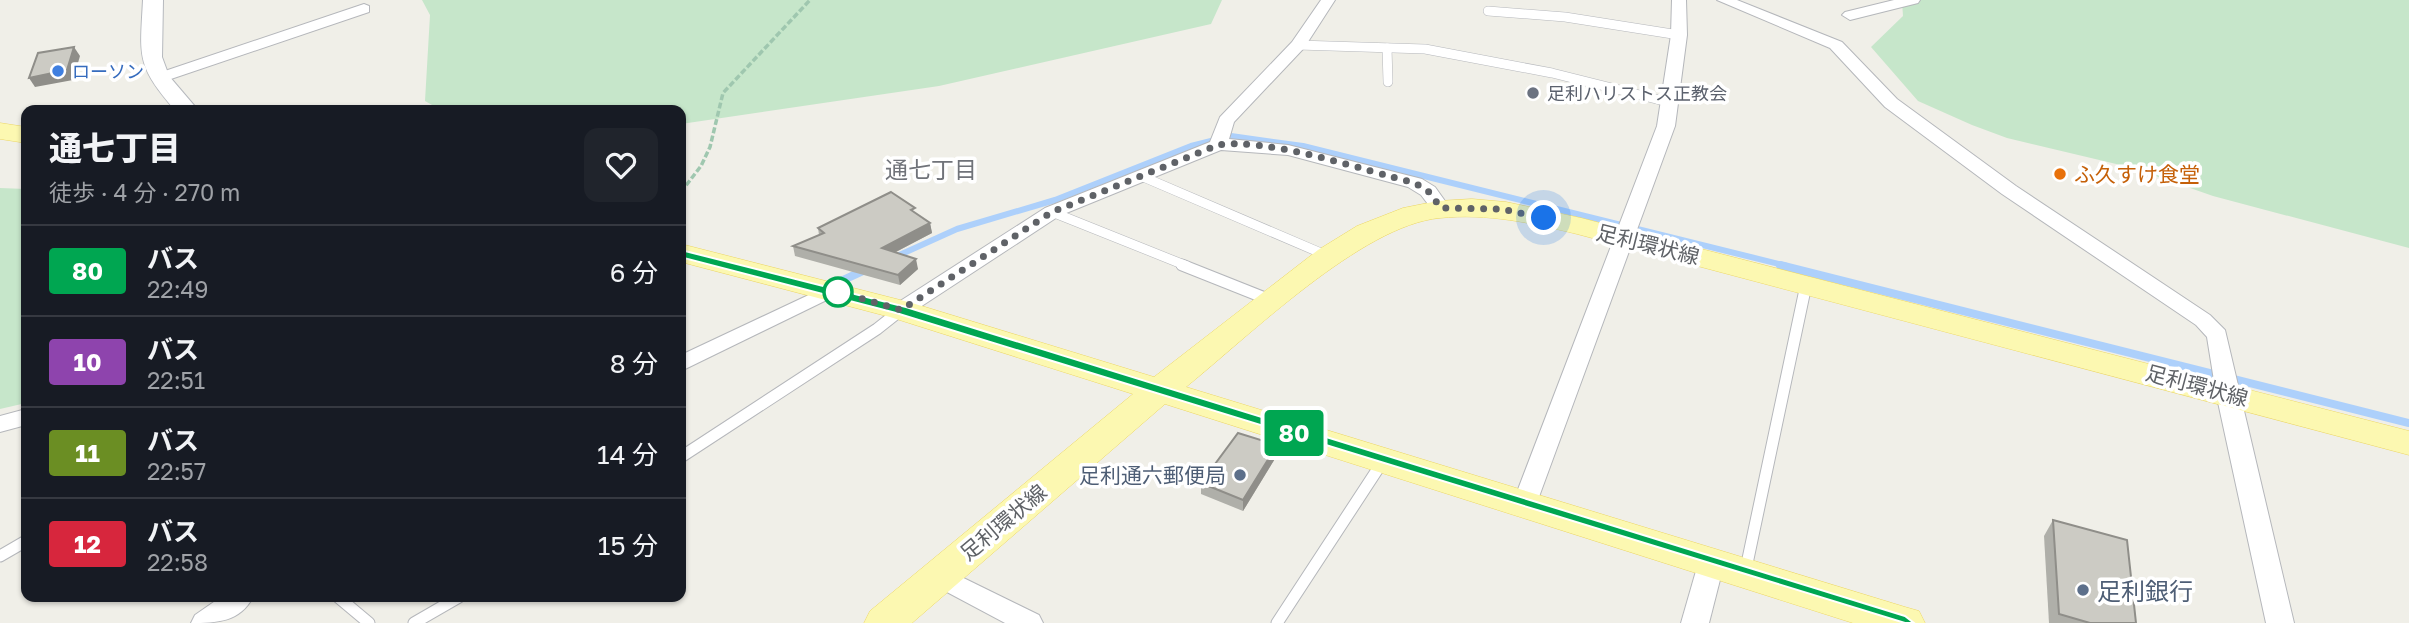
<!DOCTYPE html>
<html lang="ja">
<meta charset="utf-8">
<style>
body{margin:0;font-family:"Golos Text","Noto Sans JP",sans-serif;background:#20242c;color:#f1f3f6;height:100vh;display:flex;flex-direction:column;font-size:26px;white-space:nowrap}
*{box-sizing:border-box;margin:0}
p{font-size:23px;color:#9ea1a6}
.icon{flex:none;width:38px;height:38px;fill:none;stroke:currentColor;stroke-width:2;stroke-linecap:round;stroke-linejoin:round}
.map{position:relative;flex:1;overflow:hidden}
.sheet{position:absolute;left:21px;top:105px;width:665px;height:497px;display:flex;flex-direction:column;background:#171b24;border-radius:14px;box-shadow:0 2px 5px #0004}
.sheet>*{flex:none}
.badge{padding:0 14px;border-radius:5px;font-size:24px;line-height:46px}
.you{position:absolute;width:35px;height:35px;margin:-18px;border:5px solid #fff;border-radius:50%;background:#1a73e8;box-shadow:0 0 0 10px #1a73e833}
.map>.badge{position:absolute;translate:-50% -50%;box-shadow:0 0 0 4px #fff}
.round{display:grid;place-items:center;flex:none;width:74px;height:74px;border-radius:14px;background:#20242c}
.headline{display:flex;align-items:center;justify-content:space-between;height:119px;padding:0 28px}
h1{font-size:33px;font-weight:800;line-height:52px}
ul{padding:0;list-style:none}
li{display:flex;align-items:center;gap:21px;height:91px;padding:0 28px;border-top:2px solid #363941}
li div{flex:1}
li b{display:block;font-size:26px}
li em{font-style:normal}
li .badge{min-width:77px;font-weight:700;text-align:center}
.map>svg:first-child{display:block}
</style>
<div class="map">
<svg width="2409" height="623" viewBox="0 0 2409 623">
<rect width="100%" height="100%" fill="#f0efe8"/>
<g fill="#c6e6ca">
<polygon points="422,0 1222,0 1211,24 939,86 681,124 681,110 441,110 425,101 430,15"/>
<polygon points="1913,0 2409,0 2409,248 2213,196 2133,168 2007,138 1972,125 1918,101 1871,47 1903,16 1902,2"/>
<polygon points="0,188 26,189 26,403 0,409"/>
</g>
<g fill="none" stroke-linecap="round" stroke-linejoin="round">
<polyline stroke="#add0fb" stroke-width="6" points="895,257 957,229 1055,200 1191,146 1231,136 1303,146 1787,266"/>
<g stroke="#add0fb" stroke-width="8">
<polyline points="1780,265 2409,423"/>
<polyline points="828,287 865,270"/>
</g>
<defs>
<g id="lane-far1">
<polyline points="1488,11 1565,17 1679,35"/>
<polyline points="1298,45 1425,49 1552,73 1668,102"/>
<polyline points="1387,48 1388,82"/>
<polyline points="1141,176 1328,256"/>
<polyline points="1052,212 1187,266"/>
</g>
<g id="lane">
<polyline points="1182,265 1270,300"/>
<polyline points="681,457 877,329 901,310"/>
<polyline points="0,556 26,541"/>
<polyline points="1745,573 1806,285"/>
<polyline points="338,597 369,623"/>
<polyline points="414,623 459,597"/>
<polyline points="1277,623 1383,461"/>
</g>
<g id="street">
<polygon points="1321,0 1335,0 1304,48 1234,122 1229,139 1288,145 1422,179 1435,187 1450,208 1448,212 1434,212 1421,195 1408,187 1288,155 1221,150 1059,216 908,315 894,315 891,310 894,305 1045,208 1210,142 1220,117 1292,42"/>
<polygon points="1672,0 1686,0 1687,35 1675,126 1536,505 1533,512 1524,514 1515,512 1512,505 1657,126 1671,35"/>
<polygon points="1717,0 1737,0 1842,42 1897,99 2016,186 2210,315 2225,330 2294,623 2266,623 2216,393 2207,337 2196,325 2002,194 1885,107 1830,48"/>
<polygon points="1894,0 1920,0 1918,3 1850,20 1842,15 1845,12"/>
<polygon points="364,4 369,6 369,12 165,81 159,83 151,78 153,75"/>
<polygon points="832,284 842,290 839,294 681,371 681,355"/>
<polygon points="26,409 26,425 0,432 0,416"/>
<polygon points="1711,554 1720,557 1724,564 1709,623 1681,623 1698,564 1702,557"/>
<polygon points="939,566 1039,615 1043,623 1005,623 930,583 926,576 930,569"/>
<path d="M221 597H253C240 622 217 623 191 623L195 615Z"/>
</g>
<path id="secondary" d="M143 0H163L162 57 169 76 198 110H175C136 65 140 57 143 0Z"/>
<g id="primary">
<polygon points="0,123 26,127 26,143 0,139"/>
<path d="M1472 199 1506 202 1581 218 2409 431V455L1577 234C1532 223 1487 213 1440 218 1362 225 1248 337 1186 387L1905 607 1919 611 1925 623H1853L1165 404 912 623H864L870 611 1133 394 890 317 681 262V244L912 303 1154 377 1318 250 1357 226 1403 208 1438 201Z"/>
</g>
</defs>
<use href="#lane-far1" stroke="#b5b7bb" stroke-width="10"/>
<use href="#lane" stroke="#b5b7bb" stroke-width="13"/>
<use href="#street" stroke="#b5b7bb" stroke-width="2"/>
<use href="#secondary" stroke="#b6b9be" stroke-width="2"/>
<use href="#primary" stroke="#ecd665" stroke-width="1"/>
<polyline stroke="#9fc7af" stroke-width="3.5" stroke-dasharray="6 2.5" stroke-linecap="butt" points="681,192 701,166 710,147 723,93 810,0"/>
<use href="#lane-far1" stroke="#fff" stroke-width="9"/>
<use href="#lane" stroke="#fff" stroke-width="11"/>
<use href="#street" fill="#fff" fill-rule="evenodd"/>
<use href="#secondary" fill="#fff" fill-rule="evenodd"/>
<use href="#primary" fill="#fcf8b1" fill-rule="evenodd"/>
</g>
<g fill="#afafa9">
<polygon points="916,214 930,223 932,233 896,252 918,269 900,285 795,256 793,246 819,235 818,228"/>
<polygon points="1277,445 1276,457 1243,511 1201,494 1201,483"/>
<polygon points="2053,520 2136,623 2049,623 2044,536"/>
</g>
<g fill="#8f8e89">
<polygon points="74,47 80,56 73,80 35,87 29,78"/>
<polygon points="930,223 932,233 884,258 882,248"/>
<polygon points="916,259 918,269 900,285 898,275"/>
<polygon points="1277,445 1276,457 1243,511 1243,500"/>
</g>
<g fill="#cccbc4" stroke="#8f8e89" stroke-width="2">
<polygon points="74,47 67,70 29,78 38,53"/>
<polygon points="891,192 915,208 911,210 930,223 882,248 916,259 898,275 793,246 824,233 818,228"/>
<polygon points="1238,433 1277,445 1243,500 1201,483"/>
<polygon points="2053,520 2127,540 2136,623 2090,623 2059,614"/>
</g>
<polygon fill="#00a651" stroke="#fff" stroke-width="2" points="681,250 906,307 1905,616 1914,623 1905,623 896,313 676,256 674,253"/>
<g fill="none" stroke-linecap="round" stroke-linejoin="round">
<path stroke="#5f6267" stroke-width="7" stroke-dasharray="0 12.6" d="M838 292 832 290 901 310 1052 212 1218 145C1267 137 1363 170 1415 183L1428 191 1441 208 1501 209 1544 218"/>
</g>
<circle fill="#3f7fe0" stroke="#fff" stroke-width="2.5" cx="58" cy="71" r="7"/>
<circle fill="#6b7280" stroke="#fff" stroke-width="2.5" cx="1533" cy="93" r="7"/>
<circle fill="#e8710a" stroke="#fff" stroke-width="2.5" cx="2060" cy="174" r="7"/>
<circle fill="#fff" stroke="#00a651" stroke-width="3.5" cx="838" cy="292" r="14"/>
<g fill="#5c6f8a" stroke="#fff" stroke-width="2.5">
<circle cx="1240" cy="475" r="7"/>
<circle cx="2083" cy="590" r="7"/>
</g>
<g text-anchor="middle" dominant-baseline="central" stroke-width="7" stroke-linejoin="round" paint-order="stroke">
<g font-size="18" fill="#366cbe" stroke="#fff" text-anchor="start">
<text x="72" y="71">ローソン</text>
</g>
<g font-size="18" fill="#5b616d" stroke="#fff" text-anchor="start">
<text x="1547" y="93">足利ハリストス正教会</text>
</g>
<g font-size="21" fill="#c56008" stroke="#fff" text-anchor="start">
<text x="2074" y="174">ふ久すけ食堂</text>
</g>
<g font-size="21" fill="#5f6267" stroke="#fff">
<text transform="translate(1648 244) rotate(14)">足利環状線</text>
<text transform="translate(2197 385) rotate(15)">足利環状線</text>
<text transform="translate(1003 522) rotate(-40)">足利環状線</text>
</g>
<g font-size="21" fill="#4e5e75" stroke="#fff" text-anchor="end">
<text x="1226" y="475">足利通六郵便局</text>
</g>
<g font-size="23" fill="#707379" stroke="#fff">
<text x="931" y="169">通七丁目</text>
</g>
<g font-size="24" fill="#4e5e75" stroke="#fff" text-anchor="start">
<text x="2097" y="590">足利銀行</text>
</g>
</g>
</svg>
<div class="you" style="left:1544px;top:218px"></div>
<b class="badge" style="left:1294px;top:433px;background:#00a651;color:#fff">80</b>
<section class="sheet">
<div class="headline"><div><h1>通七丁目</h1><p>徒歩 · 4 分 · 270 m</p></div><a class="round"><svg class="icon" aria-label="heart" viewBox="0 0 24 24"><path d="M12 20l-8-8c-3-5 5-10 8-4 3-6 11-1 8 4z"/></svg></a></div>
<ul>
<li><span class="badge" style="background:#00a651;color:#fff">80</span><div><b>バス</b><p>22:49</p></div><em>6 分</em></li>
<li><span class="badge" style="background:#8e44ad;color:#fff">10</span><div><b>バス</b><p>22:51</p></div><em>8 分</em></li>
<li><span class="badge" style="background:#6b8e23;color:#fff">11</span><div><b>バス</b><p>22:57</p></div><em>14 分</em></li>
<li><span class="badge" style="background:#d7263d;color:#fff">12</span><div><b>バス</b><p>22:58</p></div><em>15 分</em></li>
</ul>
</section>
</div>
